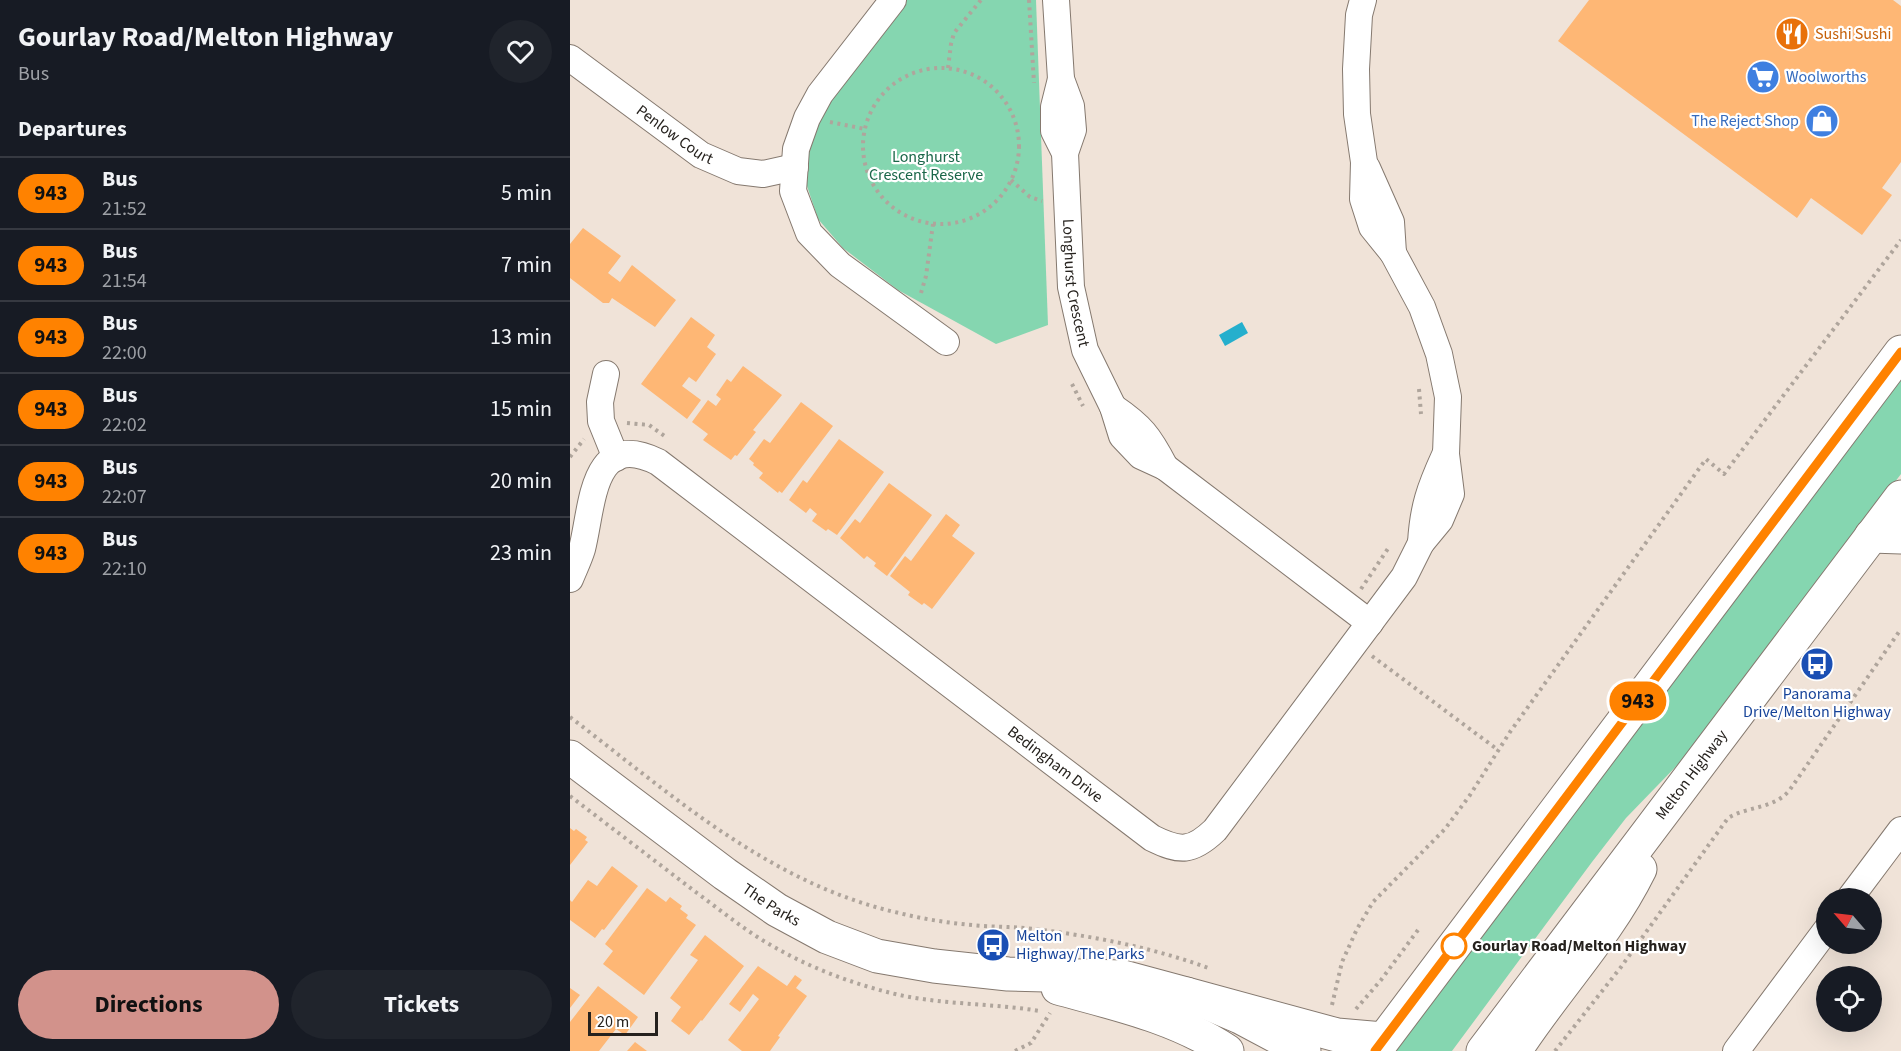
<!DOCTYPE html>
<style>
body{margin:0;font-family:"Source Sans 3",sans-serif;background:#20242c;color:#f1f3f6;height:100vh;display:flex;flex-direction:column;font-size:22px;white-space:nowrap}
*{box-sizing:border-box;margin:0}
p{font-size:20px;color:#9ea1a6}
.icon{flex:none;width:33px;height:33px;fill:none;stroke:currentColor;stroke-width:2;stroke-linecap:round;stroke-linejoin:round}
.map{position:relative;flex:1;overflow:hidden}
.drawer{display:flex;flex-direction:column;background:#171b24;width:570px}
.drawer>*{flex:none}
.badge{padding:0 12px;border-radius:20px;font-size:21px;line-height:39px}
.needle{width:39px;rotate:298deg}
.controls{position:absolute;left:1246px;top:888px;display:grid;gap:12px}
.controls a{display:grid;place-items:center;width:66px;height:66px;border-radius:50%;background:#171b24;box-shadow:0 6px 24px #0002;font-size:30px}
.scale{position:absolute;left:18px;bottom:15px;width:70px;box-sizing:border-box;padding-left:6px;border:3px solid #26221e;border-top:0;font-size:16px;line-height:21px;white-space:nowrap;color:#26221e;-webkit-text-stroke:4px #fff;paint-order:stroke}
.map>.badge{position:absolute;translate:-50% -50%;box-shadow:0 0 0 3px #fff}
h2{padding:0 18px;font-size:22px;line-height:54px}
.round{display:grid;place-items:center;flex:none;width:63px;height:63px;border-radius:32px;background:#20242c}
.headline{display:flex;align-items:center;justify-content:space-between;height:102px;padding:0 18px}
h1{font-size:28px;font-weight:700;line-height:45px}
.action{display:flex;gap:12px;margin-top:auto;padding:12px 18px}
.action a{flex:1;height:69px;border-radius:36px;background:#d2928b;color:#111;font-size:24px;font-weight:700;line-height:69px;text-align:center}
.action a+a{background:#20242c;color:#f1f3f6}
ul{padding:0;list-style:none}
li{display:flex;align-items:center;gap:18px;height:72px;padding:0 18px;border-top:2px solid #363941}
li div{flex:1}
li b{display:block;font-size:22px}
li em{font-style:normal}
li .badge{min-width:66px;font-weight:700;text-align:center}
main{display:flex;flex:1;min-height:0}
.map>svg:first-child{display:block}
</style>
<main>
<section class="drawer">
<div class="headline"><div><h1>Gourlay Road/Melton Highway</h1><p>Bus</p></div><a class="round"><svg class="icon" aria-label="heart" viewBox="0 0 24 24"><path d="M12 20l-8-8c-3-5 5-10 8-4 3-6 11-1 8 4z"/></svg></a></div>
<h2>Departures</h2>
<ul>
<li><span class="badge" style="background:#ff8200;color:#111">943</span><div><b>Bus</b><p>21:52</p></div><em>5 min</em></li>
<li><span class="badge" style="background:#ff8200;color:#111">943</span><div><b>Bus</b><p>21:54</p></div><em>7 min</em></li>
<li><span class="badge" style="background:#ff8200;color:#111">943</span><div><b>Bus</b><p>22:00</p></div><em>13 min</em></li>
<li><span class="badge" style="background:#ff8200;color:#111">943</span><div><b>Bus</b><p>22:02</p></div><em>15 min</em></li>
<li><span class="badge" style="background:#ff8200;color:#111">943</span><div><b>Bus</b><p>22:07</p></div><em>20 min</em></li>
<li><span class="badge" style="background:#ff8200;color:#111">943</span><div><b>Bus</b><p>22:10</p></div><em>23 min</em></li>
</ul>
<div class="action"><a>Directions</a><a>Tickets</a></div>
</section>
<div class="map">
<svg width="1331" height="1051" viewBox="0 0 1331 1051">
<rect width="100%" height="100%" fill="#f0e3d8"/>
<g fill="#85d6b0">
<polygon points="336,0 466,0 478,325 426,344 328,290 273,248 248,219 235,180 236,143 257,104"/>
<polygon points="1331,375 1331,474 1118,754 1056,818 1022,862 882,1051 826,1051 833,1038"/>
</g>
<polygon fill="#25afcd" points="672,322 678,333 655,346 649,335"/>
<g fill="#feb775">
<polygon points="1019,0 1323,0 1331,6 1331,162 1312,188 1322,195 1292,235 1241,198 1227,218 988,41"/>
<polygon points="13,228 51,256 38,273 50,282 62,265 106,300 85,327 42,298 39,303 33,303 0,278 0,244"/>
<polygon points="121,317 145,335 137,347 146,354 126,382 119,377 112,386 131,400 117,419 71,384"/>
<polygon points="173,366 212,395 183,430 186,432 167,456 165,455 161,460 133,440 138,434 122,422 138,400 146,406 151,399 146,395 157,379 161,382"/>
<polygon points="231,402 263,426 212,493 209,491 208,493 189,478 193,473 183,465 184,463 179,459 194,439 200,443"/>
<polygon points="269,439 314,472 267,535 258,529 256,531 242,521 247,514 240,508 236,513 219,500 233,480 237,483"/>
<polygon points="319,483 362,515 317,576 304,566 306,563 297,556 294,559 270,538 285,519 290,523"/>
<polygon points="376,514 390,525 382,536 405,553 362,609 354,603 352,605 338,595 340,592 320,576 335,556 341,561"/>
<polygon points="0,828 4,831 6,829 17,837 15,840 18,842 0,865"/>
<polygon points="42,866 68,886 34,930 32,929 25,938 0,920 0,900 2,902 18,880 27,886"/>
<polygon points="77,888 96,902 100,897 112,906 110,909 118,915 116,918 126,925 74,995 33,964 43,951 35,944"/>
<polygon points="135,935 174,966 132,1021 131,1020 119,1035 101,1021 111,1007 100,998 128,960 120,955"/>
<polygon points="188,966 217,986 225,975 232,980 226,988 237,996 208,1036 210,1037 200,1051 172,1051 158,1040 189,999 183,994 170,1012 159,1004"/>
<polygon points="28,986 68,1017 55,1035 46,1029 29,1051 0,1051 0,1022"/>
<polygon points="0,988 10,995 0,1008"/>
<polygon points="65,1042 77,1051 57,1051"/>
</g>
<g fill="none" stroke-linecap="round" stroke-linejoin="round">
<defs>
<g id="minor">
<polyline points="323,0 250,94 237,118 226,149 223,191 239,233 270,265 376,342"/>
<polyline points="486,0 491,79 501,106 503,130 495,153"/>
<path id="s1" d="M0 58 131 155 168 171 193 174 225 167"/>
<path id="s2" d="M491 79 484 107V131L495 153 501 287 515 350 543 407 552 436 571 456 595 467 800 623"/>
<polyline points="797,168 821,222 823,253"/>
<polyline points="36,374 30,402 31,421 46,458"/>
<path d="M543 407C571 426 579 436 595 467"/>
<path d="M851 543C853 507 860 488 875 455"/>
<path id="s3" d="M0 579C4 569 9 559 12 549 23 506 21 429 88 462L582 838C610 852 622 852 645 830L834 577 851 543 870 520 881 494 876 454 878 397 869 354 852 307 823 253 802 227 793 199 794 162 787 114 786 69 789 15 793 0"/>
<polyline points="1280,898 1331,830"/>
<polyline points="1166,1051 1257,929"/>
</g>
<g id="tertiary">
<polyline points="1301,536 1331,537"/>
<path id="s4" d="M0 757 155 874 207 910 257 937 307 956 364 966 438 974 553 977 616 994 670 1017 734 1051"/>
<path d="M488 988C546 1004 606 1017 657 1051"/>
</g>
<g id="trunk">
<polyline points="616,994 767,1035 813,1039"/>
<polyline points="805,1051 1331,352"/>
<path id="s5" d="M913 1051 1331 497"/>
<path d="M945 1051C985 989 1037 936 1070 869"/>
</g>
</defs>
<use href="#minor" stroke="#85796f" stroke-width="28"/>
<use href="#tertiary" stroke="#85796f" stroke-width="35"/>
<use href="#trunk" stroke="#85796f" stroke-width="35"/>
<g stroke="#afa59c" stroke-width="4" stroke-dasharray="3 4.5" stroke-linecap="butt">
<polyline points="459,0 464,83"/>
<polyline points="378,68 381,44 384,33 411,0"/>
<circle cx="371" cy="146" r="78"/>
<polyline points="260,122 295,129"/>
<polyline points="441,180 460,197 472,201"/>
<polyline points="351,293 356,276 363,224"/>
<polyline points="502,384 513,406"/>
<polyline points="849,389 851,414"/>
<polyline points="57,423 79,425 96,437"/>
<polyline points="0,457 14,439"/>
<polyline points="791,589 819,547"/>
<polyline points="802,656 928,750"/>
<path d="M0 717C102 795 200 884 329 913 357 920 385 924 414 926 431 927 447 927 464 929 523 936 585 948 641 969"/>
<path d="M0 796C42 828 85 861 127 893 153 912 178 933 206 948 241 968 281 983 321 993 369 1005 421 1003 470 1011"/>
<polyline points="762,1005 772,962 787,929 803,902 875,829 900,795 940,732 1136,459 1154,474 1331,240"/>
<polyline points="786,1009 811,980 848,930"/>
<polyline points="445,1051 461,1043 480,1013"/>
<path d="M985 1051 1051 967 1158 818C1178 806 1203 809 1219 791L1331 629"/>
</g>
<use href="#minor" stroke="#fff" stroke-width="26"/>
<use href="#tertiary" stroke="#fff" stroke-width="33"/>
<use href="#trunk" stroke="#fff" stroke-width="33"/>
</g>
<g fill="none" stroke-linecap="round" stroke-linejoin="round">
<defs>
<polyline id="line" points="805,1051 1331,352"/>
</defs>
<use href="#line" stroke="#fff" stroke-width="14"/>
<use href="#line" stroke="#ff8200" stroke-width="9"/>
</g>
<defs>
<symbol id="restaurant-disc" viewBox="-11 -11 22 22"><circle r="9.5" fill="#e8710a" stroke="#fff"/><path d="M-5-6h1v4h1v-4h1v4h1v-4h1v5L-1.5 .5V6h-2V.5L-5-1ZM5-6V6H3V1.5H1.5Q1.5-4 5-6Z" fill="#fff"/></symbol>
<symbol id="supermarket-disc" viewBox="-11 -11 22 22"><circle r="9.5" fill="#3f7fe0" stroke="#fff"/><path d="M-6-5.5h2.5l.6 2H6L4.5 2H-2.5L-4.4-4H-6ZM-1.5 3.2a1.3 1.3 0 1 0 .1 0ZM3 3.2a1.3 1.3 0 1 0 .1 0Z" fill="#fff"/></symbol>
<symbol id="shop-disc" viewBox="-11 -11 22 22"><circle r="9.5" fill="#3f7fe0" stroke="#fff"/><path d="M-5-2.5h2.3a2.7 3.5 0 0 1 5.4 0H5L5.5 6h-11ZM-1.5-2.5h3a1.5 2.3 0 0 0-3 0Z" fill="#fff"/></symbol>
<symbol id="bus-disc" viewBox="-11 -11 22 22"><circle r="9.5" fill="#1a4fb4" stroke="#fff"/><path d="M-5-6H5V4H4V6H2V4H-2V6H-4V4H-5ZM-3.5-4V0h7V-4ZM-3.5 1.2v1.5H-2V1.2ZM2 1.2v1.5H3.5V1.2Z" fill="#fff"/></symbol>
</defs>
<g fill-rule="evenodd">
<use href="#restaurant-disc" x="1203" y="15" width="38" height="38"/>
<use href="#supermarket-disc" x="1174" y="58" width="38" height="38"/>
<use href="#shop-disc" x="1233" y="102" width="38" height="38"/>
<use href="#bus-disc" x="1228" y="645" width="38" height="38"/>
<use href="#bus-disc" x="404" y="926" width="38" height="38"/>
</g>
<circle fill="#fff" stroke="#ff8200" stroke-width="3" cx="884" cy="946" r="12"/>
<g text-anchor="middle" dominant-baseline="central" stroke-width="4.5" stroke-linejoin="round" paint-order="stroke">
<g font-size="16" fill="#c56008" stroke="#fff" text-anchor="start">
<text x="1245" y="34">Sushi Sushi</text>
</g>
<g font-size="16" fill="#366cbe" stroke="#fff" text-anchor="start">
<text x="1216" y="77">Woolworths</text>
<text x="1229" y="121" text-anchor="end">The Reject Shop</text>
</g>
<g font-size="16" fill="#26221e" stroke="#fff">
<text stroke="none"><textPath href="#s1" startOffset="130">Penlow Court</textPath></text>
<text stroke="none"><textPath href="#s2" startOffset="208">Longhurst Crescent</textPath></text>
<text stroke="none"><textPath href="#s3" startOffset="676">Bedingham Drive</textPath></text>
<text stroke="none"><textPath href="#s5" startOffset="346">Melton Highway</textPath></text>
<text stroke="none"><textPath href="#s4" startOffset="250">The Parks</textPath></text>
</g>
<g font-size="16" fill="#1a6749" stroke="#fff">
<text x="356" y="157">Longhurst<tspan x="356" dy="18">Crescent Reserve</tspan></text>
</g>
<g font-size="16" fill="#164399" stroke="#fff">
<text x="1247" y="694">Panorama<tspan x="1247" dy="18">Drive/Melton Highway</tspan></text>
<text x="446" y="936" text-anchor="start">Melton<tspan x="446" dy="18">Highway/The Parks</tspan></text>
</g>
<g font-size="16" font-weight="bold" fill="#26221e" stroke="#fff" text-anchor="start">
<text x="902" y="946">Gourlay Road/Melton Highway</text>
</g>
</g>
</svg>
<div class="controls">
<a><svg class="needle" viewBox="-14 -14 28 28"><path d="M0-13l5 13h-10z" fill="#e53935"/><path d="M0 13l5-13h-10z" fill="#9ea1a6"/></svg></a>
<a><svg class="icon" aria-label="locate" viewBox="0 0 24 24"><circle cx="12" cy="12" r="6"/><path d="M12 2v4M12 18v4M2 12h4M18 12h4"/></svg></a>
</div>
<div class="scale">20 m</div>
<b class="badge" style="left:1068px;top:701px;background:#ff8200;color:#111">943</b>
</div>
</main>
